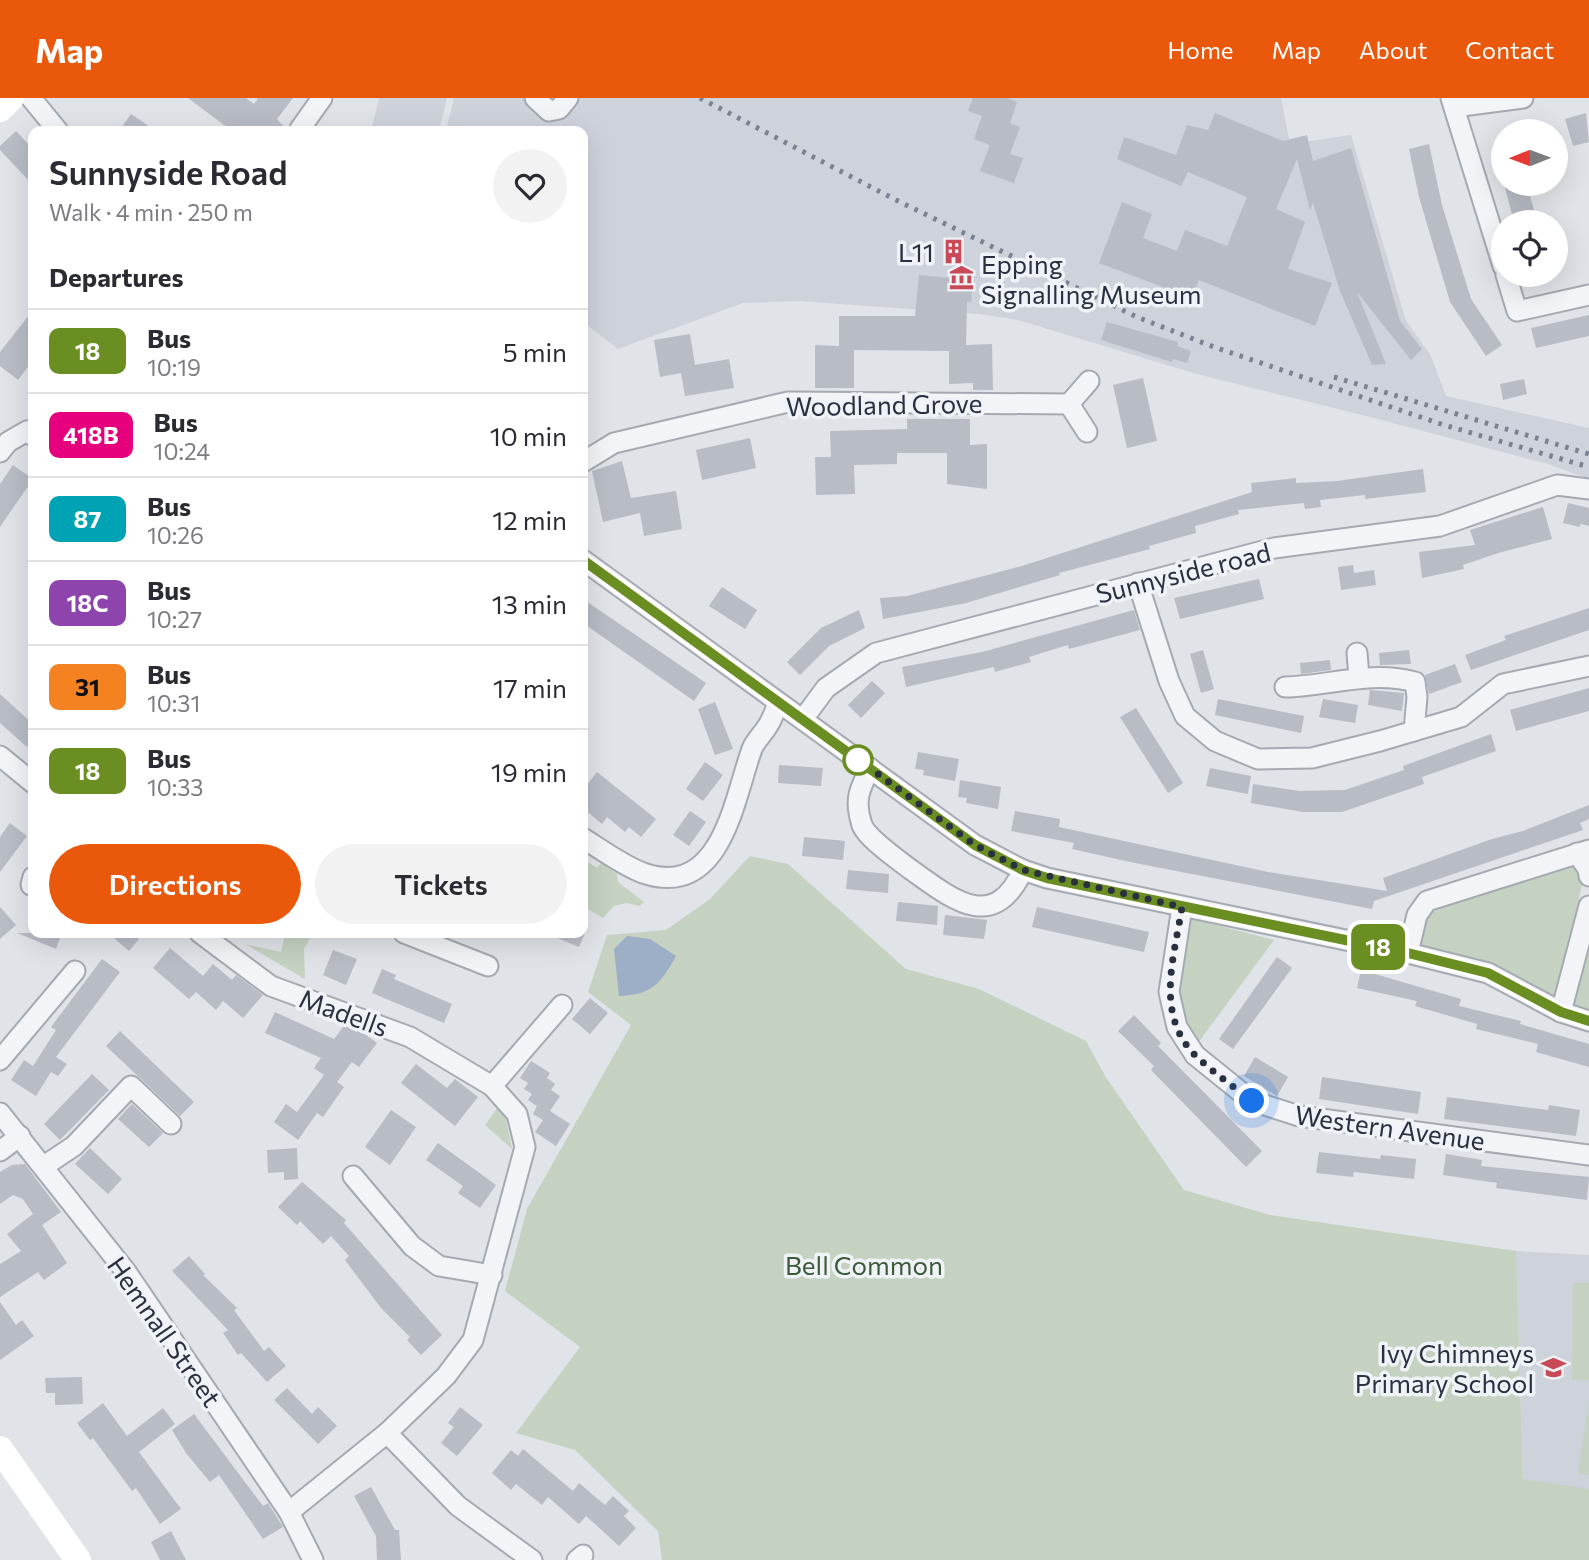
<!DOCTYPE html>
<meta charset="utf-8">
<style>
body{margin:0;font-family:Commissioner,sans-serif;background:#f2f2f3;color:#2b2b33;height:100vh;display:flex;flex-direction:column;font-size:26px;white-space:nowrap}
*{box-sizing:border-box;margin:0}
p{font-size:23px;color:#7c7c81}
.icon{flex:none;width:38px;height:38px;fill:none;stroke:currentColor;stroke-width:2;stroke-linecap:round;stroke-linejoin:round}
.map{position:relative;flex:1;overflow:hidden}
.details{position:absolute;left:28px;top:28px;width:560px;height:812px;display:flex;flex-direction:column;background:#fff;border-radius:14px;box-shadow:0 7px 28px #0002}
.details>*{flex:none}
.badge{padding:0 14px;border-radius:10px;font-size:24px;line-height:46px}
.needle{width:46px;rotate:269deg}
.buttons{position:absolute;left:1491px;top:21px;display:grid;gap:14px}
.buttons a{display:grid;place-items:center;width:77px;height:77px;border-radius:50%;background:#fff;box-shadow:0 7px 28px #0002;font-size:35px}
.you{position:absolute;width:35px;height:35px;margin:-18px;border:5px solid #fff;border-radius:50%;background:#1a73e8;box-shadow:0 0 0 10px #1a73e833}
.map>.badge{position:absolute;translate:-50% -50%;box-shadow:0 0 0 4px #fff}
h2{padding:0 21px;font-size:26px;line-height:63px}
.round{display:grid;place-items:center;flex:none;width:74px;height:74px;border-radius:37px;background:#f2f2f3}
.summary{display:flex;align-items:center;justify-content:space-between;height:119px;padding:0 21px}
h1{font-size:33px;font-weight:600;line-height:52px}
.action{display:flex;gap:14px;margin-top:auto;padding:14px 21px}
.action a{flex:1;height:80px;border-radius:42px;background:#ea580c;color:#fff;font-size:28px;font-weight:600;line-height:80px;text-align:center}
.action a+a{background:#f2f2f3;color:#2b2b33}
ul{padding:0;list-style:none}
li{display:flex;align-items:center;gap:21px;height:84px;padding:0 21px;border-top:2px solid #e1e1e2}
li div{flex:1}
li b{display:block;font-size:26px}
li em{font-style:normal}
li .badge{min-width:77px;font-weight:700;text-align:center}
header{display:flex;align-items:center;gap:42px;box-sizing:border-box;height:98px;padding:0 35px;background:#ea580c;color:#fff}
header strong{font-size:33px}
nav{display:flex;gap:38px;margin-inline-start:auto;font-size:24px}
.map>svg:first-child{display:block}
</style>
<header>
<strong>Map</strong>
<nav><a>Home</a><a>Map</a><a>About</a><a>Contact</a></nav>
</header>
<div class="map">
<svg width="1589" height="1462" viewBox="0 0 1589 1462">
<rect width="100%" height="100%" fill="#e0e3e8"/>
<g fill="#ced2da">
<polygon points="379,0 447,0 439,33 371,33"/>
<polygon points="454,0 1281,0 1290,46 1351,37 1406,223 1430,256 1446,298 1589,330 1589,381 1548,366 1374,320 1193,275 1018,222 979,216 799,203 743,205 618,251 583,224 583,33 446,33"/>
<polygon points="1516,1153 1589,1157 1589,1396 1523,1382"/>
</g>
<g fill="#c5d2c1">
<polygon points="1573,757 1584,777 1558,902 1420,850 1424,827 1433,814"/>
<polygon points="750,758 788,766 906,871 979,891 1086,943 1105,978 1184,1092 1270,1117 1516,1153 1523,1381 1589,1391 1589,1462 662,1462 658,1433 575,1352 516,1335 580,1249 505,1193 527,1111 631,927 588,894 607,837 666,832 710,801"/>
<polygon points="583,761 597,770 601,765 617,776 618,784 644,804 640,808 627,805 614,808 603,820 583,808"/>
<polygon points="1193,821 1274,842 1198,945 1179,922 1174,887 1186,826"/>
<polygon points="1589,823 1589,915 1573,908 1570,903"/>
<polygon points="304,835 313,835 304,851 305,881 245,846 281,854 285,836"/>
<polygon points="499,1008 505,1017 512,1051 485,1027"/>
<polygon points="1573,1185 1589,1185 1589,1282 1572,1282"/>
<polygon points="1589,1303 1589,1377 1578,1376"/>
</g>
<path fill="#9cafc7" d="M627 838 650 841 676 858C661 885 652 897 619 898L614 851Z"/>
<g fill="#b7bcc5">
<polygon points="188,0 246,0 254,6 258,0 293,0 277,21 288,33 248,33 241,28 236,33 232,33"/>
<polygon points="973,0 1007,0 1017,4 1010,25 1020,29 1010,56 1023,60 1014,85 980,73 990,47 974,41 982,18 968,13"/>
<polygon points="1215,15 1283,43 1307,37 1313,63 1351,50 1400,223 1422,251 1411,262 1357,194 1386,266 1372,267 1340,193 1313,105 1310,112 1297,61 1276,111 1305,124 1288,171 1332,185 1315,228 1199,182 1192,200 1099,165 1122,104 1152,116 1143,140 1177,153 1185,132 1227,148 1247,99 1188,74 1181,88 1117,61 1124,39 1176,57 1187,27 1208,32"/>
<polygon points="1586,15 1589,44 1573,48 1565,21"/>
<polygon points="131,16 156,33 119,33"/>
<polygon points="16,33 33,51 33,87 0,52 0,48"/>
<polygon points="1429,46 1442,107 1471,201 1502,247 1486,258 1450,204 1419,99 1409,51"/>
<polygon points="1504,86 1527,86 1537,124 1514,124"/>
<polygon points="919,177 973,182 971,204 967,204 966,247 992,246 993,292 973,292 973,285 949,286 949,253 854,252 854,290 815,290 815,247 839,248 839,218 915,218"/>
<polygon points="33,212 33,262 18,282 0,268 0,254"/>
<polygon points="1589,217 1589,238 1536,250 1531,230"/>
<polygon points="1107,224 1178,244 1177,248 1191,253 1187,265 1173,261 1172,264 1101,242"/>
<polygon points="690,236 695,267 729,261 734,290 685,298 681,275 660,279 654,242"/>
<polygon points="1143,280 1157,343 1127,350 1113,287"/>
<polygon points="1524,281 1527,296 1503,302 1500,286"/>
<polygon points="907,321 970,321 970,347 987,346 987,391 947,386 947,355 897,355 897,366 854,367 855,396 816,397 815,359 831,359 830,333 907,331"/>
<polygon points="750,340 756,370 702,382 696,352"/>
<polygon points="622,363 631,400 676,393 682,431 644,438 640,415 603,424 592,373"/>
<polygon points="13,367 33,381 0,429 0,386"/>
<polygon points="1423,371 1426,394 1365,401 1365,397 1320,402 1321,409 1305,411 1304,405 1238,412 1239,416 1195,428 1196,435 1149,448 1150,451 1059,475 1060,477 966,505 883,521 880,500 907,498 1022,468 1252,394 1251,385 1296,380 1296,385 1337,383"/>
<polygon points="1568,405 1589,410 1589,428 1580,426 1580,429 1563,425"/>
<polygon points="1543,409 1552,441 1498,455 1463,467 1464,471 1422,480 1419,454 1475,447 1470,432"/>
<polygon points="1353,467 1354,475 1374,472 1376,487 1341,492 1338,469"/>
<polygon points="1259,481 1264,501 1180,521 1174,500"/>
<polygon points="722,489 757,512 745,531 709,508"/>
<polygon points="583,501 706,585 694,603 583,525"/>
<polygon points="1589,510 1589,532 1471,572 1465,557 1506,542 1504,538"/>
<polygon points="859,512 865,530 829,548 800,577 787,564 821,530"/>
<polygon points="1134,512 1140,532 1069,551 1068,547 1029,559 1031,564 995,574 994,569 906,589 902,569 982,554"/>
<polygon points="1203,552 1214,591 1201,595 1190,556"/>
<polygon points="1409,552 1411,566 1380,567 1379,555"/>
<polygon points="1330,562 1331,572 1301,576 1300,565"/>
<polygon points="1455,566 1462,584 1429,596 1425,577"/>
<polygon points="872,583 885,595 861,620 848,607"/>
<polygon points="1589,590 1589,613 1516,633 1510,612"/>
<polygon points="1370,592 1404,595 1402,613 1368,607"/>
<polygon points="0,596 33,626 33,642 27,649 0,625"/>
<polygon points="1218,601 1304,618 1301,635 1215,617"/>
<polygon points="1323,601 1358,607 1355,625 1319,619"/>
<polygon points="715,604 733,651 715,657 698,611"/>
<polygon points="1136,610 1183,685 1168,695 1120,619"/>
<polygon points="1491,636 1496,653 1422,679 1424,686 1342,714 1303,714 1251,705 1253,686 1299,693 1345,692 1404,672 1403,668"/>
<polygon points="918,654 959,661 955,683 923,677 924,672 915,671"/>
<polygon points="705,664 723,677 703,703 686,691"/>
<polygon points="779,667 823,670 821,688 778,685"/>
<polygon points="1210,670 1251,678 1248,696 1206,688"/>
<polygon points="597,674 656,721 641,739 629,729 625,734 607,719 602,726 583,710 583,692"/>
<polygon points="960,682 1001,689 998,711 966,705 967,700 958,699"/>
<polygon points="1589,707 1589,721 1580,725 1583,732 1374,803 1372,811 1130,764 1072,751 1074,745 1011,733 1015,713 1060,721 1059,729 1268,774 1387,793 1383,780 1492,741 1523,733"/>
<polygon points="690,713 706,724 689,748 673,737"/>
<polygon points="10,725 27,738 0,774 0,739"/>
<polygon points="804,739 845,743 843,762 802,758"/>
<polygon points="848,772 889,776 888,795 846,791"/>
<polygon points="898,804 938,808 937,827 896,823"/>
<polygon points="0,809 16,827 0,841"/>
<polygon points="1037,809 1149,834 1144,854 1032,829"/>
<polygon points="945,817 987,822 984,841 943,837"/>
<polygon points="17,835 62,835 56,851"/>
<polygon points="108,835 132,835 139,841 129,853"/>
<polygon points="545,835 585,835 579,849"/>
<polygon points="170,850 203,878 213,866 232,882 236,877 263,897 243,920 223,903 216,912 196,894 189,901 153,870"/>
<polygon points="333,852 357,861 346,887 323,877"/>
<polygon points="1277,859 1292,870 1233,951 1219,941"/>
<polygon points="102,861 120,874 56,959 67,966 58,978 51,974 36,998 11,982 24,962 33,968 56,932 51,929"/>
<polygon points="382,871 396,877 394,881 452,906 444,925 372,895"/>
<polygon points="1361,872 1461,901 1459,908 1521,923 1520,926 1589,946 1589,969 1536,954 1538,946 1476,931 1477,926 1415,908 1417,903 1357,890"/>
<polygon points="590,900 608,915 590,936 572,921"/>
<polygon points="275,914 334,941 344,928 362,934 377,945 359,969 352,964 337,984 344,989 323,1019 317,1015 298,1042 274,1024 286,1006 297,1014 324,977 314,970 321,960 265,935"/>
<polygon points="1134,917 1161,945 1158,948 1262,1053 1246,1069 1151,972 1154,968 1118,933"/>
<polygon points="120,933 194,1004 180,1018 106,948"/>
<polygon points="1255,959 1288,979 1277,998 1244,978"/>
<polygon points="531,963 550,975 547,980 555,986 551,992 560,998 550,1013 570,1026 556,1048 535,1034 543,1022 533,1016 537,1008 528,1002 532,996 524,991 528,985 520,980"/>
<polygon points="416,966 447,990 455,981 478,999 455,1028 401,985"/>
<polygon points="92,976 109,992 60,1042 44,1026"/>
<polygon points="1322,979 1421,994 1418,1016 1319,1001"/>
<polygon points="1447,999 1548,1012 1549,1007 1580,1012 1576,1038 1444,1021"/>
<polygon points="132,1006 163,1035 149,1049 118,1021"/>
<polygon points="391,1012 416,1029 390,1067 365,1049"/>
<polygon points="438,1045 496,1087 480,1110 458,1095 463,1088 426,1062"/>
<polygon points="90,1050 122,1081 108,1096 75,1066"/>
<polygon points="297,1050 298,1081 284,1082 284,1074 268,1075 267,1052"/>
<polygon points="1319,1054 1380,1061 1381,1057 1416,1061 1414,1081 1354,1074 1353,1079 1316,1075"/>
<polygon points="1446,1056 1482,1062 1481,1068 1589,1079 1587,1102 1496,1090 1497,1085 1443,1077"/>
<polygon points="25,1066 61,1114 42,1127 67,1165 44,1182 38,1174 0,1199 0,1166 21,1153 7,1136 33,1116 23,1101 13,1097 0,1106 0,1074 12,1067"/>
<polygon points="302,1084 346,1122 344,1125 442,1237 421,1257 407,1242 410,1239 381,1210 345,1162 349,1158 331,1138 323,1146 300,1123 297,1127 278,1109"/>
<polygon points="189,1158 205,1176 203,1177 237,1210 234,1212 264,1253 269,1249 286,1268 267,1284 241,1255 238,1257 223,1235 228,1232 172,1173"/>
<polygon points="0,1204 16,1227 22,1222 34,1238 0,1262"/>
<polygon points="82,1279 83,1306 55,1307 55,1295 46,1295 45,1280"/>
<polygon points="287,1290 312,1316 318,1309 337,1328 318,1346 274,1302"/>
<polygon points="103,1305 127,1338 163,1310 175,1326 139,1354 181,1411 160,1426 136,1390 132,1393 93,1340 90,1342 77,1325"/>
<polygon points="460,1309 483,1327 457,1358 441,1345 454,1329 448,1325"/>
<polygon points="194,1316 263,1408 268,1405 283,1429 263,1441 219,1377 210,1384 186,1355 172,1332"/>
<polygon points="523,1351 573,1393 579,1385 605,1407 613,1398 629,1413 624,1418 636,1430 619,1448 586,1418 579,1426 548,1399 542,1407 516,1386 511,1392 492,1375 511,1352 518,1358"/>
<polygon points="371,1389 395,1432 399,1432 401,1462 377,1462 376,1438 354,1398"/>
<polygon points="171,1433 186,1462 160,1462 151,1444"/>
</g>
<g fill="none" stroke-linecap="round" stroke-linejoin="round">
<defs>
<g id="street">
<polyline points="31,0 58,33"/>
<polyline points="535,0 549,13 559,11 568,0"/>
<polyline points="1451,0 1503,168"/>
<polyline points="1454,9 1523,0"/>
<polyline points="300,31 322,0"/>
<polyline points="1506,177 1517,213 1589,197"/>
<polyline points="1069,306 1087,334"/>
<polyline points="1069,306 1089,283"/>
<polyline points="0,354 8,344 27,333 33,338"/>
<polyline points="583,364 614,345 788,304 1069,306"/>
<polyline points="583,462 975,747 1023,772 1047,780 1408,855 1488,875 1561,914 1589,923"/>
<polyline points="1138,485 1169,583 1185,618 1215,643 1258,661 1312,660 1380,643 1461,619 1503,586 1589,568"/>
<polyline points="1357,555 1359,579"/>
<path d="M1285 589C1329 588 1370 572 1415 584L1417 599 1414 633"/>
<polyline points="803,621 826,590 876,555 1274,450 1440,428 1557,387 1589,391"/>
<polyline points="0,658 33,685"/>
<path d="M870 670C859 692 854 702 862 727 867 740 898 762 910 771 951 800 993 837 1023 772"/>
<path d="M583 740C602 752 622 767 643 775 722 802 734 700 752 651 755 643 762 637 767 629 772 622 775 613 778 605"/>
<polyline points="1577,755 1588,771 1589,778"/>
<polyline points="31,787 33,779"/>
<polyline points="1182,809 1169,894 1177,929 1195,957 1252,1003 1299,1018 1589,1057"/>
<polyline points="200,835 271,888 410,939 492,988 517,1016 525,1049 473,1242 446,1278 387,1335 289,1414"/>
<polyline points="404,835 488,868"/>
<polyline points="1408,855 1417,817 1427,803 1589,752"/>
<polyline points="1561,914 1589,808"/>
<polyline points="0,962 75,873"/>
<polyline points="492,988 562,907"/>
<polyline points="0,1015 127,1175 289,1414 313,1462"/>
<polyline points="0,1053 20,1038"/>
<polyline points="44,1068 74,1048 131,988 171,1026"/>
<polyline points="353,1078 412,1148 439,1168 492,1177"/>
<polyline points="387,1335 458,1408 532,1462"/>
<polyline points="577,1462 583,1457"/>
</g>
</defs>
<use href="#street" stroke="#a5aab2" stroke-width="23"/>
<use href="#street" stroke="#f2f4f7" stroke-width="19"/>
<g stroke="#fff" stroke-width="26">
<polyline points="0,11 11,0"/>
<polyline points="0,1351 78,1462"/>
</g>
<g stroke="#7a8191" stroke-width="5" stroke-dasharray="3.5 7" stroke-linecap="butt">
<polyline points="700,0 896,102 1137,219 1214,249 1444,327 1589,369"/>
<polyline points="1334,279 1589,356"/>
</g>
</g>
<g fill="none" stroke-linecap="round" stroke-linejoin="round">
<defs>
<polyline id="line" points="583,462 975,747 1023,772 1047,780 1408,855 1488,875 1561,914 1589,923"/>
</defs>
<use href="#line" stroke="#fff" stroke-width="16"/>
<use href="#line" stroke="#6b8e23" stroke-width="10"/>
<path stroke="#29303f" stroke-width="7" stroke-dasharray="0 12.6" d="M858 662 848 654 975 747 1023 772 1182 809C1174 860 1154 918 1197 959 1214 975 1234 989 1252 1003"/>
</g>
<defs>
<symbol id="building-bare" viewBox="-9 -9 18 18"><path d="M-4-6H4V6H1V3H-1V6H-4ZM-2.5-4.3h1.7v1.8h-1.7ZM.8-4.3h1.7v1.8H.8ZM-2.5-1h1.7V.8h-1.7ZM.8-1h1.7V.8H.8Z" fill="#c84a57" stroke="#eff2f6" stroke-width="2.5" paint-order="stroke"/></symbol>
<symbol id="museum-bare" viewBox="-9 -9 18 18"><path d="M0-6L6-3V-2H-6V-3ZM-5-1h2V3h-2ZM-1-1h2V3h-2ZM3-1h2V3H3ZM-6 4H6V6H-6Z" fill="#c84a57" stroke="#eff2f6" stroke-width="2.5" paint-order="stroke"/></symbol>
<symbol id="school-bare" viewBox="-9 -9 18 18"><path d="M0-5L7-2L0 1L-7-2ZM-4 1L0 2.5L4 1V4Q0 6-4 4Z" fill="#c84a57" stroke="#eff2f6" stroke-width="2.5" paint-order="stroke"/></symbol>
</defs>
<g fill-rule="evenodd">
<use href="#building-bare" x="936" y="136" width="35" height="35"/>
<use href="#museum-bare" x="944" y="162" width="35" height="35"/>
<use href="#school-bare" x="1536" y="1252" width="35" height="35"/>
</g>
<circle fill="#fff" stroke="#6b8e23" stroke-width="3.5" cx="858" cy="662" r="14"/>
<g text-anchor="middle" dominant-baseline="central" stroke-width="7" stroke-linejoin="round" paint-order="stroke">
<g font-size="26" fill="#29303f" stroke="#eff2f6" text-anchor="end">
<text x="934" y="153">L11</text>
<text x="981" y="165" text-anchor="start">Epping<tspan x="981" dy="30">Signalling Museum</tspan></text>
<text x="1534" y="1254">Ivy Chimneys<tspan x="1534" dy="30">Primary School</tspan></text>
</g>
<g font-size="26" fill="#29303f" stroke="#eff2f6">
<text transform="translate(884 306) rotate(-1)">Woodland Grove</text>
<text transform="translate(1183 474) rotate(-14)">Sunnyside road</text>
<text transform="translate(344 914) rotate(20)">Madells</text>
<text transform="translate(1390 1029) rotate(8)">Western Avenue</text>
<text transform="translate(165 1233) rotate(55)">Hemnall Street</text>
</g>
<g font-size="26" fill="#3c5a37" stroke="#eff2f6">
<text x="864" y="1166">Bell Common</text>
</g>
</g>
</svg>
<div class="buttons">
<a><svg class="needle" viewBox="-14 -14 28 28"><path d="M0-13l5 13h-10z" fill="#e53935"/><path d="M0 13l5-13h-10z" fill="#7c7c81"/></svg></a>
<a><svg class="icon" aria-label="locate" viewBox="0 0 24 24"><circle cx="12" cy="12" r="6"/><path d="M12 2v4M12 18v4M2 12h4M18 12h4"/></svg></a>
</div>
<div class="you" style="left:1252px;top:1003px"></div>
<b class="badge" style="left:1378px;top:849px;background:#6b8e23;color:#fff">18</b>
<section class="details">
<div class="summary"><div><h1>Sunnyside Road</h1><p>Walk · 4 min · 250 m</p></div><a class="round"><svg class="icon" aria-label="heart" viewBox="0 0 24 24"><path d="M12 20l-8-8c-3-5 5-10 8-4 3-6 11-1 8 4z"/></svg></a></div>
<h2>Departures</h2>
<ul>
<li><span class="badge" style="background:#6b8e23;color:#fff">18</span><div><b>Bus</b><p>10:19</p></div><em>5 min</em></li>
<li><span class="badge" style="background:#e6007e;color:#fff">418B</span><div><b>Bus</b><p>10:24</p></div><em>10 min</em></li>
<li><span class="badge" style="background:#00a3b4;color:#fff">87</span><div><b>Bus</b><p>10:26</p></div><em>12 min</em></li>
<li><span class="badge" style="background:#8e44ad;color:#fff">18C</span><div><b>Bus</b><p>10:27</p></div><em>13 min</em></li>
<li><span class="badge" style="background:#f58220;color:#111">31</span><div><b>Bus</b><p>10:31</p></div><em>17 min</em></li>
<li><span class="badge" style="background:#6b8e23;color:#fff">18</span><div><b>Bus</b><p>10:33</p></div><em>19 min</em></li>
</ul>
<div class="action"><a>Directions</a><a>Tickets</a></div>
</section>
</div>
